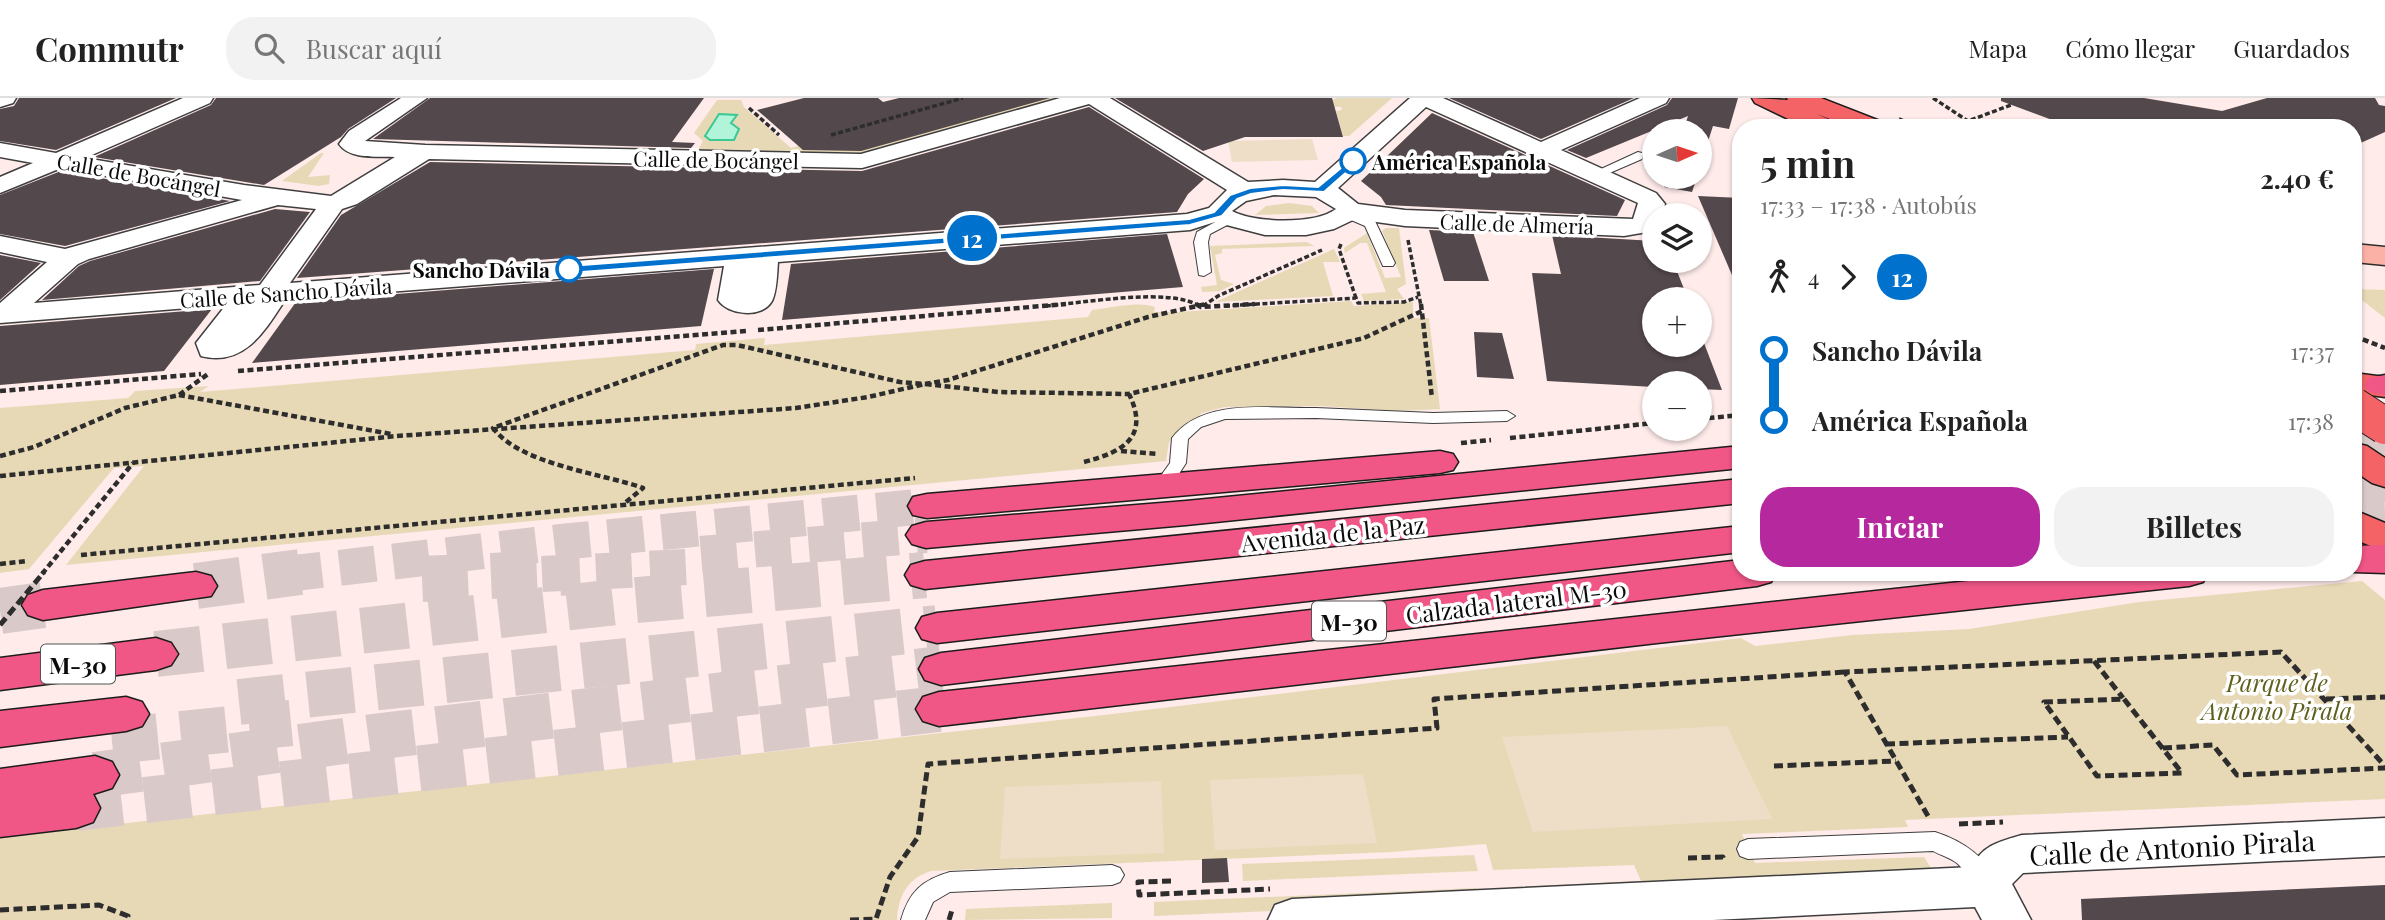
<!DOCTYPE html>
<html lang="es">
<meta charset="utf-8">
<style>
body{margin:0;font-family:"Playfair Display",serif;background:#f2f2f2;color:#222;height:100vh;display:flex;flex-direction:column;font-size:26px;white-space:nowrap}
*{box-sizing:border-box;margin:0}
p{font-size:23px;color:#767676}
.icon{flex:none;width:38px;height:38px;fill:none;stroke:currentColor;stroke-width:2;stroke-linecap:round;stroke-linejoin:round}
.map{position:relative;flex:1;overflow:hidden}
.details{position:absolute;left:1732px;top:21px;width:630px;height:462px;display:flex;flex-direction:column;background:#fff;border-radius:28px;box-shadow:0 2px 5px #0004}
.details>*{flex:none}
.badge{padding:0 14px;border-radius:23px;font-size:24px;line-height:46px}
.needle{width:46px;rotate:87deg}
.fabs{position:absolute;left:1642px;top:21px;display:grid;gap:14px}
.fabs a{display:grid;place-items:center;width:70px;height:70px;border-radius:50%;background:#fff;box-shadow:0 2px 5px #0004;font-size:35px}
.map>.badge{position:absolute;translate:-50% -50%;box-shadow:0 0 0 4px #fff}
.legs{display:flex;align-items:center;gap:10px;height:77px;padding:0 28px;font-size:23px}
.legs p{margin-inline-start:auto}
.summary{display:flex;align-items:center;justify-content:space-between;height:119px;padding:0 28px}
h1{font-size:38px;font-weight:700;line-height:52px}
.cta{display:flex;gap:14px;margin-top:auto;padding:14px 28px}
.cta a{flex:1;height:80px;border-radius:28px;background:#b6289d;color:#fff;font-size:28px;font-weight:700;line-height:80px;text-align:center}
.cta a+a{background:#f2f2f2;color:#222}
ul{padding:0 28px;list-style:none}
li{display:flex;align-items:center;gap:24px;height:70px;font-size:26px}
li i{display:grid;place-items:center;width:10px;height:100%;margin:0 9px;background:currentColor}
li i::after{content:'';width:18px;height:18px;margin:-9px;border:5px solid;border-radius:50%;background:#fff}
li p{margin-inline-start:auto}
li:first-child i{background:linear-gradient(#0000 50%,currentColor 0)}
li:last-child i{background:linear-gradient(currentColor 50%,#0000 0)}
header{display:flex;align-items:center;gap:42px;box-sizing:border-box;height:98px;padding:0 35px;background:#fff;border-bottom:2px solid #e0e0e0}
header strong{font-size:33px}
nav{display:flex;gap:38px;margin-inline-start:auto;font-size:24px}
.search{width:490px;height:63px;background:#f2f2f2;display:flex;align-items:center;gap:18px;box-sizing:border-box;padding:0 24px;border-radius:28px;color:#767676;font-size:26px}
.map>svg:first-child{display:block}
</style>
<header>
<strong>Commutr</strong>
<div class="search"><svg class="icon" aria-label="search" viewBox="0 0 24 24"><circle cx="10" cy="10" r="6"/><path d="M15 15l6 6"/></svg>Buscar aquí</div>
<nav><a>Mapa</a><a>Cómo llegar</a><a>Guardados</a></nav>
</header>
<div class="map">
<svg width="2385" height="822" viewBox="0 0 2385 822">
<rect width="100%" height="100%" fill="#feebea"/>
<g fill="#e7d9b6">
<polygon points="972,0 1058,0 866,55 698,52 703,43 694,35 717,2 741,2 744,9 791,50"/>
<polygon points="1338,0 1392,0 1349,38 1343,38 1336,13 1342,12 1341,9 1334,9 1331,2"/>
<polygon points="321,55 324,55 308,79 330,77 329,86 319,88 282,83"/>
<polygon points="1289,105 1312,108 1319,115 1255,117 1266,108"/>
<polygon points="1386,130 1399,130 1406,186 1397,191 1404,201 1364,203 1361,196 1386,194 1367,145 1360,145 1345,155 1344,150 1367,135 1385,180 1401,179 1382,133"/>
<polygon points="1307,144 1314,148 1222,151 1222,155 1215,157 1221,182 1234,186 1220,193 1202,194 1201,189 1217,187 1210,148"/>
<polygon points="1334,151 1340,164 1323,164 1333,198 1215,204"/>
<polygon points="2354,191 2385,192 2385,220 2354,196"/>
<path d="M1351 203 1354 208 1413 204V220H1429L1440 311 1398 313 1321 308 1224 309 1202 315 1174 337 1169 344 1166 363 66 467 144 368 114 370 29 471 0 475V310L128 300 135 293 209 288 200 294 695 252 696 246 765 240 764 247 1088 219 1092 212C1111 210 1137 203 1155 209L1154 214H1178Z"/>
<path d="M2362 483 2385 502V701L1905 722 1908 729 1742 736 1755 765 1924 759 1939 783 1752 791 1746 779 1715 780 1719 792 1514 801 1511 789 1641 783 1634 767 1493 772 1486 746 1392 754 931 773C908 780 898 798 897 822H0V739L1104 617 1741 540 1755 548 1852 537 1969 531 2139 504Z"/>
<polygon points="1474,757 1478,773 1243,783 1242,766"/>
<polygon points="1476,790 1479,804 1154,818 1154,804"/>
<polygon points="1112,805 1112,820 965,822 966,811"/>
</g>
<g fill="#eedec7">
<polygon points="1312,41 1318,62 1232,64 1228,43"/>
<polygon points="1727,628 1772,721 1533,734 1502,639"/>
<polygon points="1363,676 1377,745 1215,752 1210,682"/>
<polygon points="1161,683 1164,755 1000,761 1005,689"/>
</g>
<polygon fill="#b1f4d9" stroke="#3ac893" stroke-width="2" points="719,16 737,17 731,25 739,31 734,42 710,42 705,38"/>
<g fill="#53484c">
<polygon points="19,0 176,0 56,52 0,43 0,11 14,8"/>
<polygon points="216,0 396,0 348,31 341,39 264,87 94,59 211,7"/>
<polygon points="430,0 704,0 672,44 695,45 691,50 373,41"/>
<polygon points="804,0 878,0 883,4 899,0 1050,0 861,53 803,52 757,12"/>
<polygon points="1115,0 1332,0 1343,39 1245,39 1203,53"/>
<polygon points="1449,0 1634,0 1541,41"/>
<polygon points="1672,0 1738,0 1729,31 1713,28 1699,71 1699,33 1683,33 1688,18 1586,60 1567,52 1667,7"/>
<polygon points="2001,0 2144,0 2222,13 2267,0 2375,0 2379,7 2385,8 2385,34 2354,48 2354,30 2074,30 2001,3"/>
<polygon points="1089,9 1204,81 1188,96 1177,114 297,180 341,117 430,64 862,73"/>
<polygon points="1432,15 1625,102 1617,118 1386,107 1381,99 1361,83"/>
<polygon points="61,73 230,103 65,148 0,136 0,97"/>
<polygon points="1668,79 1697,79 1692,94 1664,89"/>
<polygon points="1698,98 1741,100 1741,198"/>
<polygon points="275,111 310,114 260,183 42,202 79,168 90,163"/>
<polygon points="1429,132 1473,134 1489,183 1444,183"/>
<polygon points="1167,136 1183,189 782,222 791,166"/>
<polygon points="1552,137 1654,143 1654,163 1673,163 1688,201 1654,201 1654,247 1699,247 1699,232 1722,292 1699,291 1699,285 1654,285 1654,289 1547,283 1532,175 1561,176"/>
<polygon points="0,157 41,165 0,202"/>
<polygon points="714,171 701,228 252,265 296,204"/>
<polygon points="212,211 164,273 0,287 0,228"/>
<polygon points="1474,234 1502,235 1514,281 1477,279"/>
<polygon points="1227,760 1229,784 1202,785 1202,761"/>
<polygon points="2385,787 2385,822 2082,822 2081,801"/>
</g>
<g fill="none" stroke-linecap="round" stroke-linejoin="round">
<g stroke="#dac9c9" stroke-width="36" stroke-dasharray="36 18" stroke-linecap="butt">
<polyline points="2354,345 2385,344"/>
<polyline points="2354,388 2385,386"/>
<polyline points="2354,417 2385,416"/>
<polyline points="701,456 926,437"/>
<polyline points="286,476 561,444 927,408"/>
<polyline points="542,476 729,467"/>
</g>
<g stroke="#dac9c9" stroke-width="46" stroke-dasharray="46 23" stroke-linecap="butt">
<polyline points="422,481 580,474"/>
<polyline points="196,488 300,474"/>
<polyline points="0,513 43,507"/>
<polyline points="156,556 625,503 925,477"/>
<polyline points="239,604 937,530"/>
<polyline points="112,643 291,625"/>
<polyline points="95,677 373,639 941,571"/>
<polyline points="76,710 939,611"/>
</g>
<defs>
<g id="lane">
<polygon points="1638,54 1642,55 1642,61 1598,80 1588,77"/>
<polygon points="1349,112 1375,123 1395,165 1393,168 1383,168 1365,128 1344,119 1344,113"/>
<polygon points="1226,118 1231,119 1231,125 1210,136 1208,144 1211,174 1204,178 1199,177 1194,144 1197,134"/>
<path d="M1316 310 1433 315 1507 313 1515 318 1507 323 1433 325 1316 320 1225 321 1201 329 1188 341 1186 365 1170 390H1158L1155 386 1170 365 1172 340C1203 299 1270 311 1316 310Z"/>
<path d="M1935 734C1963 743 1985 758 1998 785L1994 792C1974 799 1970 777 1958 766 1951 760 1940 757 1933 753L1748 761 1740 758 1737 751 1740 744 1748 741Z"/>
<path d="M1112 767 1120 770 1124 777 1120 784 1112 787 950 794 933 804 925 822H901C909 794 922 782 950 774Z"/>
</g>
<g id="street">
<polygon points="0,0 16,0 13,5 0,9"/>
<path d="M183 0H213L210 5 85 60 244 87 331 98 395 59C378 58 350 62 339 46L349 33 401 0H427L365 43 425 47 861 56 1060 0H1110L1248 84 1283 82 1315 84 1410 0H1443L1541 44 1640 0H1669L1666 5 1561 52 1656 95 1665 106 1661 117H1654L1653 133 1624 138 1405 128 1355 121 1334 131 1306 137H1265L1215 124 1190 132 778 164C777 176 777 193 772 203 762 221 728 217 718 202L724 168 285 202C265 233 244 269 201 258L196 245 226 207 0 225V205L47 164 0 154V138L65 151 242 102 61 70 0 95V79L33 65 0 59V45L56 55ZM1089 6 1227 92 1209 110 1187 116 290 185 342 111 357 106 429 61 862 70ZM1426 9 1638 105 1633 121 1405 112 1358 106 1338 90ZM1274 97 1316 99 1336 111C1315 127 1254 125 1232 113L1246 103ZM278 107 316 111 260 187 34 205 78 166 89 161Z"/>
<path d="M2385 720V758L2023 775 2012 786 2031 822H1982L1975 809 1713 822H1268L1275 807 1292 801 1972 769C1982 747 2001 743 2022 737Z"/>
</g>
<polygon id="secondary" points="2354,146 2385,149 2385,167 2354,164"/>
<g id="primary">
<polygon points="1752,0 1788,2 1787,0 1821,0 1885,25 1888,30 1853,30 1817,16 1828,21 1832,26 1829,30 1807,30 1755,5"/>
<polygon points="2354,275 2385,279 2385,299 2354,295"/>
<polygon points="2354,345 2367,348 2385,360 2385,389 2372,385 2354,373"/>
<polygon points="2354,412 2385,425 2385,454 2354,441"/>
</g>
<g id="highway">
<polygon points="2385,277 2385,297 2369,294 2364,287 2369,280"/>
<polygon points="1741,348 1741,370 1186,427 926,450 912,446 906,437 912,428 926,424 1186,403"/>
<polygon points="1440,353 1453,356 1458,364 1453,372 1440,375 927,420 913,417 908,408 913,399 927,396"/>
<polygon points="1741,381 1741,405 925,491 911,487 905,477 911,467 925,463"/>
<polygon points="1741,428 1741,454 937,545 922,541 916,530 922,519 937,515"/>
<polygon points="2385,447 2385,475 2353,474 2354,448"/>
<polygon points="1741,462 1741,474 1777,474 1771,484 1757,488 941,587 925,582 919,571 925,560 941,555"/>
<polygon points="196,474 211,478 217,488 211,498 43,522 28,517 22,507 28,497 43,492"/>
<polygon points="2052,474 2209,474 2203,484 2189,488 1657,545 939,628 923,623 916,611 923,599 939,594"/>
<polygon points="156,540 171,545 178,556 171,567 156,572 0,592 0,560"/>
<polygon points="126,599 142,604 149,616 142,628 126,633 0,649 0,613"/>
<polygon points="95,658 112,664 119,677 112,690 93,696 100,710 93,724 76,730 0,739 0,671"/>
</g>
</defs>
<use href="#lane" stroke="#3e3e3e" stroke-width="2"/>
<use href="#street" stroke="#3e3e3e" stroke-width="3"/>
<use href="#secondary" stroke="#2d2d2d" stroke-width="3"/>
<use href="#primary" stroke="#1c1c1c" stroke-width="3"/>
<use href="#highway" stroke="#1c1c1c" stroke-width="3"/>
<g stroke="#2d2d2d" stroke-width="3.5" stroke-dasharray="5 2.5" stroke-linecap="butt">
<polyline points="1933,0 1968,23 2011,7"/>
<polyline points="749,10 779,37"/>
<polyline points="1899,21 1922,30"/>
<polyline points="1970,24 1985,30"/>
<polyline points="831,37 963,0"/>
<polyline points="1408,142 1421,208"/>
<polyline points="1341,146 1339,151 1356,200"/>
<path d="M1046 208C1082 205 1170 189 1199 208"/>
<polyline points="1203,208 1218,198 1322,152"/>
<polyline points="1225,208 1356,200 1358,205 1404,204 1418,199"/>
</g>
<g stroke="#2d2d2d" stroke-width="4.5" stroke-dasharray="6 3.5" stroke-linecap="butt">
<polyline points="1196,206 1201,209 1255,206"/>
<polyline points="1421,206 1432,300"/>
<polyline points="758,232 1066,206"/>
<polyline points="2354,238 2385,250"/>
<polyline points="238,273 746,233"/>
<polyline points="0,293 201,276"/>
<polyline points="179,297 391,336"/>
<polyline points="1699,321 1741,317"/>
<polyline points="1510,340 1654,325"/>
<polyline points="1461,345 1491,342"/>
<polyline points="1121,353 1157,356"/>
<polyline points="0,358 34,349 125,310 179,297 208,276"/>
<path d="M1084 364C1123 354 1150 339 1129 296L1364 240 1422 213"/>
<polyline points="0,378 397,338 796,310 868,299 925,286 998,294 1129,296"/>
<path d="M626 404 643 390C601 375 521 367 493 330L723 247H737L900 284 925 286 948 282 1148 219 1206 206"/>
<polyline points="81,457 915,380"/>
<polyline points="0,466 27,463"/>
</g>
<g stroke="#2d2d2d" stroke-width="5" stroke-dasharray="9 4.5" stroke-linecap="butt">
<polyline points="2094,563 2123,600"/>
<polygon points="2124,601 2182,675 2097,678 2044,604"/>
<polyline points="2326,601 2385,599"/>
<polyline points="1886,646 2068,639"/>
<polyline points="2163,650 2213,647 2237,677 2385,670"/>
<polyline points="1774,668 1896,663"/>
<polyline points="1928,718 1845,574 2281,554 2385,668"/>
<polyline points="1959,726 2003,724"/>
<polyline points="1688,760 1723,759 1724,762"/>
<polyline points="1171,783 1138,784 1139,797 1270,791"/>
<polyline points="0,812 99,807 128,818 126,822"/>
<polyline points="850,822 876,821 890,779 918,739 928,666 1437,630 1434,601 1845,574"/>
<polyline points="949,822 952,812"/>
</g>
<use href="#lane" fill="#fff" fill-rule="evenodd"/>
<use href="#street" fill="#fff" fill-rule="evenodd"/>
<use href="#secondary" fill="#fcb1a7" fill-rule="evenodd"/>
<use href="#primary" fill="#f46467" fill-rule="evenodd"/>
<use href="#highway" fill="#f05787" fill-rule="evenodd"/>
<defs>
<polyline id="primary-bridge" points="2354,308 2385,328"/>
</defs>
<use href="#primary-bridge" stroke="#1c1c1c" stroke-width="38" stroke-linecap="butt"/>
<polyline stroke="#2d2d2d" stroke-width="4.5" stroke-dasharray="6 3.5" stroke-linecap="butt" points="42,476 133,365"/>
<polyline stroke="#2d2d2d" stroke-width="5" stroke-dasharray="9 4.5" stroke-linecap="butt" points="0,527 44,474"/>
<use href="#primary-bridge" stroke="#f46467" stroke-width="36"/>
</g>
<polygon fill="#0072ce" stroke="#fff" stroke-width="2" points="1353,60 1358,63 1357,65 1324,94 1283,92 1251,96 1237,101 1222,118 1190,127 569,175 563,171 569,168 1189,121 1214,114 1230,97 1250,90 1283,87 1318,89"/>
<g fill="#fff" stroke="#0072ce" stroke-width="3.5">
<circle cx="1353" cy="63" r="12"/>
<circle cx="569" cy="171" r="12"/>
</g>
<g text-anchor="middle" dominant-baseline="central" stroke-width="7" stroke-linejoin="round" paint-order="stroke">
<g font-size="21" fill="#0b0b0b" stroke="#fff">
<text transform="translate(716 61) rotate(1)">Calle de Bocángel</text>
<text transform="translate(139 76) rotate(10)">Calle de Bocángel</text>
<text transform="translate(1517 125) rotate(2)">Calle de Almería</text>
<text transform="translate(286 194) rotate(-4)">Calle de Sancho Dávila</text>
</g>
<g font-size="21" font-weight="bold" fill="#0b0b0b" stroke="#fff" text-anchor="start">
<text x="1372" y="63">América Española</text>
<text x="550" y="171" text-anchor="end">Sancho Dávila</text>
</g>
<g fill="#fff" stroke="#545454" stroke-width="2">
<rect x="1312" y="503.5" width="74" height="39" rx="5"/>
<rect x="41" y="546.5" width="74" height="39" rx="5"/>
</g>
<g font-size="23" font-weight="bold" fill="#0b0b0b">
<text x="1349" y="523">M-30</text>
<text x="78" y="566">M-30</text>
</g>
<g font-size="24" fill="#0b0b0b" stroke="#fff">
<text transform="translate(1333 435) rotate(-6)">Avenida de la Paz</text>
<text transform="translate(1516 503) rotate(-7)">Calzada lateral M-30</text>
</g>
<g font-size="24" font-style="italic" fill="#5f601e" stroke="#fff">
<text x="2277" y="584">Parque de<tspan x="2277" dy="28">Antonio Pirala</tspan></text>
</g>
<g font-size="28" fill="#0b0b0b" stroke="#fff">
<text transform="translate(2172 749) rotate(-3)">Calle de Antonio Pirala</text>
</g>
</g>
</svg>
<div class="fabs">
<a><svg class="needle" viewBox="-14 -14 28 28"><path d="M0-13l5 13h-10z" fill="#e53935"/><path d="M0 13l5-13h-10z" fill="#767676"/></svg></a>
<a><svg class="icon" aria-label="layers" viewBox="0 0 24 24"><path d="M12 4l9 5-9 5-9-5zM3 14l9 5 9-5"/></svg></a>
<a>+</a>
<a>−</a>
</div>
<b class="badge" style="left:972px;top:140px;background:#0072ce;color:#fff">12</b>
<section class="details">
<div class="summary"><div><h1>5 min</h1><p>17:33 – 17:38 · Autobús</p></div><b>2.40 €</b></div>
<div class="legs"><svg class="icon" aria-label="walk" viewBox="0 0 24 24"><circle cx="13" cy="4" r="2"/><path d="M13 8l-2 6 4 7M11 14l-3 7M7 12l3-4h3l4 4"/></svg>4<svg class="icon" aria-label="forward" viewBox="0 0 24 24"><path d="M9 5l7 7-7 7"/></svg><b class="badge" style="background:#0072ce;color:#fff">12</b></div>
<ul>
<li><i style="color:#0072ce"></i><b>Sancho Dávila</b><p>17:37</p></li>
<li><i style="color:#0072ce"></i><b>América Española</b><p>17:38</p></li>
</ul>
<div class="cta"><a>Iniciar</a><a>Billetes</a></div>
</section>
</div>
